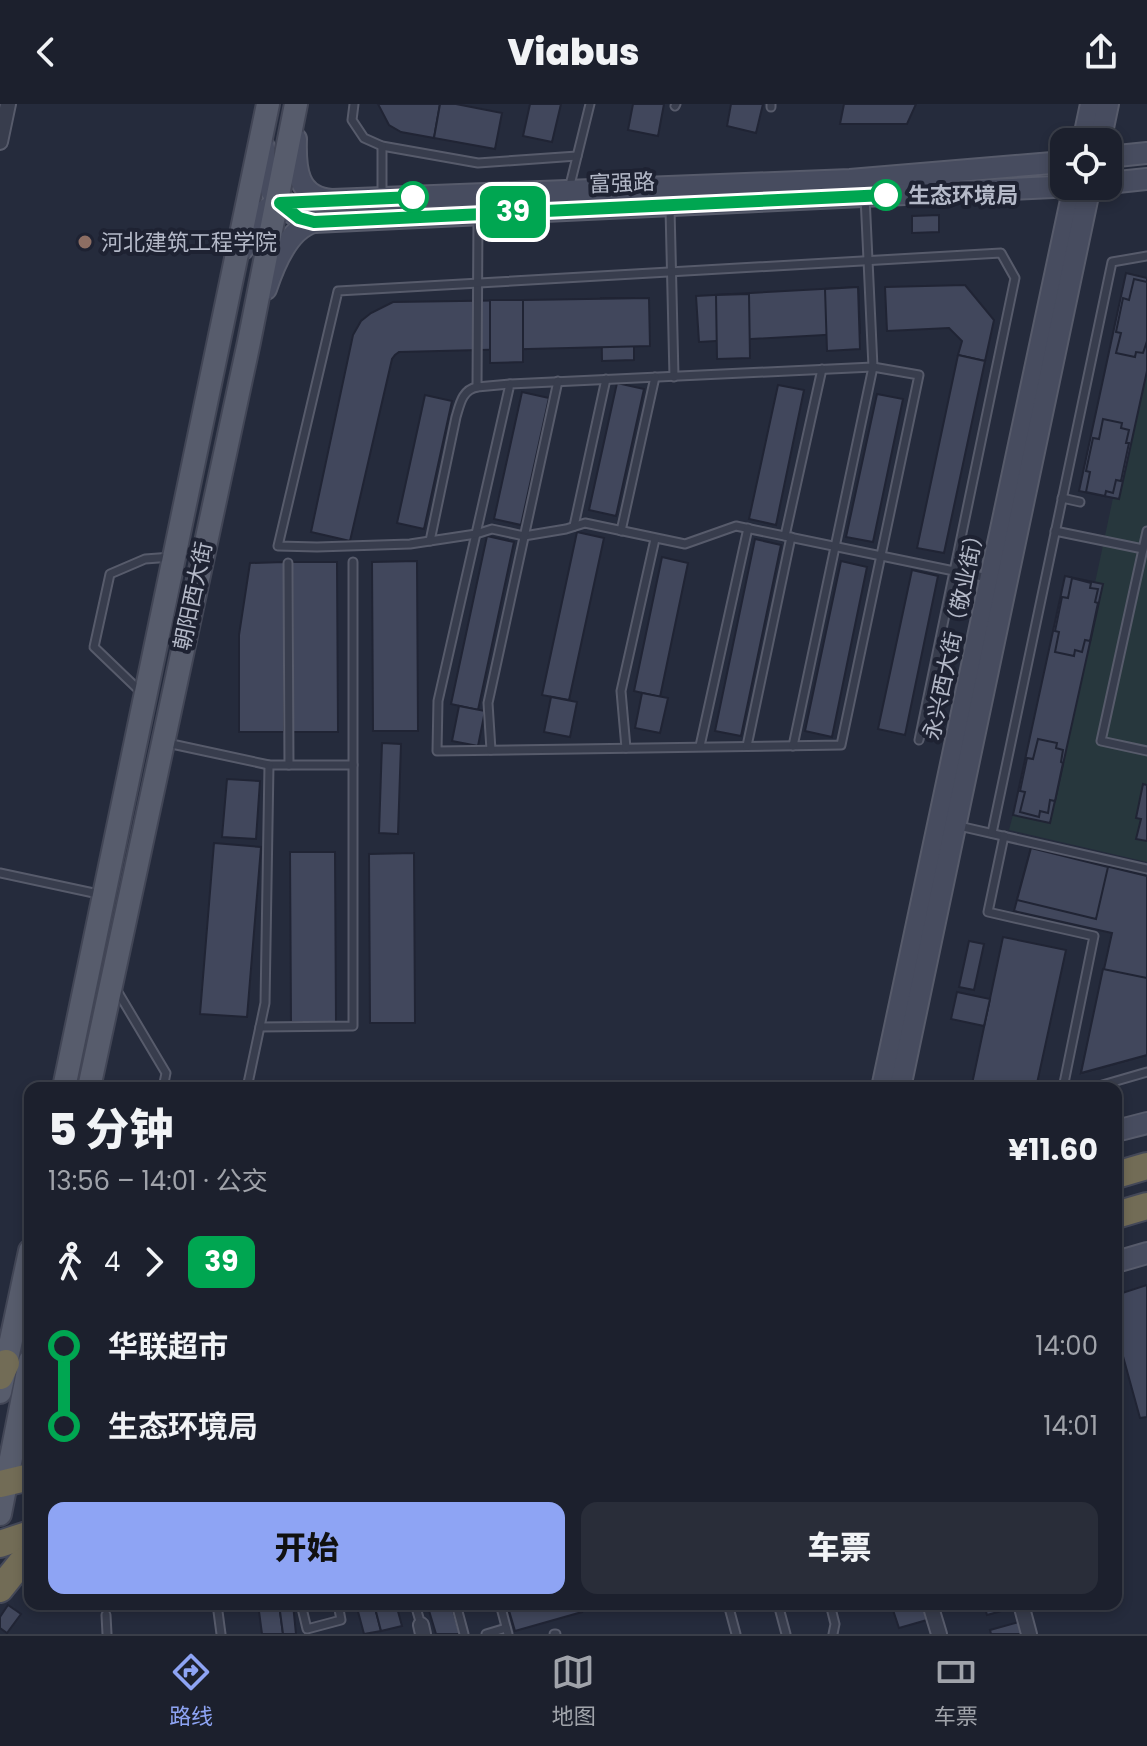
<!DOCTYPE html>
<html lang="zh">
<meta charset="utf-8">
<style>
body{margin:0;font-family:Poppins,"Noto Sans SC",sans-serif;background:#292d39;color:#f1f3f6;height:100vh;display:flex;flex-direction:column;font-size:30px;white-space:nowrap}
*{box-sizing:border-box;margin:0}
p{font-size:26px;color:#a0a3aa}
.icon{flex:none;width:44px;height:44px;fill:none;stroke:currentColor;stroke-width:2;stroke-linecap:round;stroke-linejoin:round}
.map{position:relative;flex:1;overflow:hidden}
.drawer{position:absolute;left:24px;top:978px;width:1098px;height:528px;display:flex;flex-direction:column;background:#1c202d;border-radius:16px;box-shadow:0 4px 12px #0003,0 0 0 2px #3a3e49}
.drawer>*{flex:none}
.badge{padding:0 16px;border-radius:12px;font-size:28px;line-height:52px}
.fabs{position:absolute;left:1050px;top:24px;display:grid;gap:16px}
.fabs a{display:grid;place-items:center;width:72px;height:72px;border-radius:16px;background:#1c202d;box-shadow:0 4px 12px #0003,0 0 0 2px #3a3e49;font-size:40px}
.map>.badge{position:absolute;translate:-50% -50%;box-shadow:0 0 0 4px #fff}
.legs{display:flex;align-items:center;gap:12px;height:88px;padding:0 24px;font-size:26px}
.legs p{margin-inline-start:auto}
.head{display:flex;align-items:center;justify-content:space-between;height:136px;padding:0 24px}
h1{font-size:44px;font-weight:800;line-height:60px}
.button{display:flex;gap:16px;margin-top:auto;padding:16px 24px}
.button a{flex:1;height:92px;border-radius:16px;background:#8ea4f4;color:#111;font-size:32px;font-weight:800;line-height:92px;text-align:center}
.button a+a{background:#292d39;color:#f1f3f6}
ul{padding:0 24px;list-style:none}
li{display:flex;align-items:center;gap:28px;height:80px;font-size:30px}
li i{display:grid;place-items:center;width:12px;height:100%;margin:0 10px;background:currentColor}
li i::after{content:'';width:20px;height:20px;margin:-10px;border:6px solid;border-radius:50%;background:#1c202d}
li p{margin-inline-start:auto}
li:first-child i{background:linear-gradient(#0000 50%,currentColor 0)}
li:last-child i{background:linear-gradient(currentColor 50%,#0000 0)}
header{display:flex;justify-content:space-between;align-items:center;height:104px;padding:0 24px;background:#1c202d;font-size:36px;font-weight:800}
.tab-bar{display:flex;justify-content:space-around;align-items:center;height:112px;border-top:2px solid #3a3e49;background:#1c202d;font-size:22px;color:#a0a3aa}
.tab-bar a{display:grid;justify-items:center;gap:4px}
.tab-bar .active{color:#8ea4f4}
.map>svg:first-child{display:block}
</style>
<header><svg class="icon" aria-label="back" viewBox="0 0 24 24"><path d="M15 5l-7 7 7 7"/></svg>Viabus<svg class="icon" aria-label="share" viewBox="0 0 24 24"><path d="M12 15V3M7 8l5-5 5 5M5 13v7h14v-7"/></svg></header>
<div class="map">
<svg width="1147" height="1530" viewBox="0 0 1147 1530">
<rect width="100%" height="100%" fill="#252b3c"/>
<polygon fill="#27373d" points="1147,267 1147,681 1143,681 1136,713 1141,715 1136,735 1147,737 1147,758 1009,726 1013,711 1050,718 1102,481 1095,479 1113,394 1119,395"/>
<g fill="#41475c" stroke="#202434" stroke-width="2">
<polygon points="378,0 440,0 434,34 401,28 389,21"/>
<polygon points="440,0 456,0 502,9 495,45 434,34"/>
<polygon points="530,0 561,0 552,38 523,32"/>
<polygon points="633,0 664,0 658,32 628,26"/>
<polygon points="731,0 763,0 756,29 727,22"/>
<polygon points="844,0 916,0 907,20 840,20"/>
<polygon points="939,111 939,128 912,129 912,112"/>
<polygon points="1126,169 1147,174 1147,267 1119,395 1079,387"/>
<polygon points="1134,175 1147,178 1147,237 1143,249 1136,248 1135,253 1116,249 1121,229 1116,228 1123,194 1129,196"/>
<polygon points="965,181 994,216 985,257 958,251 962,237 949,224 887,227 885,183"/>
<polygon points="858,183 860,229 699,238 696,192"/>
<polygon points="858,183 860,245 827,247 825,185"/>
<polygon points="749,190 750,254 717,255 716,191"/>
<polygon points="601,194 634,194 634,256 602,257"/>
<polygon points="649,194 650,242 399,248 395,251 392,255 350,437 311,428 353,231 361,217 371,209 393,198"/>
<polygon points="490,196 523,196 523,258 490,259"/>
<polygon points="958,251 985,257 944,449 917,444"/>
<polygon points="617,279 644,285 616,412 589,406"/>
<polygon points="778,281 804,286 776,421 749,415"/>
<polygon points="522,288 549,294 521,421 494,415"/>
<polygon points="877,290 903,295 873,438 846,433"/>
<polygon points="425,291 452,297 424,425 397,419"/>
<polygon points="1103,315 1122,319 1121,324 1129,326 1126,339 1129,339 1121,377 1116,376 1113,389 1106,387 1105,392 1086,388 1090,368 1086,367 1093,334 1099,335"/>
<polygon points="577,428 604,434 569,596 542,591"/>
<polygon points="487,432 514,438 478,606 451,600"/>
<polygon points="755,435 781,441 741,632 715,627"/>
<polygon points="662,453 688,459 660,593 634,587"/>
<polygon points="417,457 418,627 373,627 372,458"/>
<polygon points="841,457 867,463 832,633 805,627"/>
<polygon points="284,458 284,628 239,628 239,531 250,459"/>
<polygon points="292,458 337,458 338,628 293,628"/>
<polygon points="912,466 938,472 905,631 878,625"/>
<polygon points="1065,472 1103,480 1050,719 1013,711"/>
<polygon points="1072,474 1091,479 1090,484 1098,485 1095,498 1098,499 1090,537 1085,536 1082,548 1075,546 1074,552 1055,548 1059,528 1055,527 1062,493 1068,494"/>
<polygon points="642,589 668,594 660,629 635,624"/>
<polygon points="551,593 577,598 570,633 544,628"/>
<polygon points="459,602 485,607 478,642 452,637"/>
<polygon points="1038,635 1057,639 1056,644 1063,646 1061,658 1063,659 1055,697 1050,696 1048,709 1040,707 1039,713 1020,708 1025,688 1020,687 1027,654 1033,655"/>
<polygon points="382,639 401,640 398,730 379,729"/>
<polygon points="227,675 260,677 256,735 222,733"/>
<polygon points="1143,680 1147,681 1147,737 1136,735 1141,715 1136,714"/>
<polygon points="214,739 261,743 247,913 200,910"/>
<polygon points="1031,744 1147,772 1147,951 1081,969 1112,829 1014,807"/>
<polygon points="1031,744 1108,763 1096,815 1017,796"/>
<polygon points="290,748 335,748 336,918 291,918"/>
<polygon points="414,749 415,919 370,919 369,750"/>
<polygon points="1003,833 1066,846 1036,984 991,984 972,980"/>
<polygon points="969,837 984,840 974,886 959,883"/>
<polygon points="1103,865 1147,874 1147,951 1081,969"/>
<polygon points="957,888 990,895 984,922 951,915"/>
<polygon points="1147,1181 1147,1313 1140,1314 1116,1227 1116,1191"/>
<polygon points="258,1500 279,1500 283,1530 262,1530"/>
<polygon points="279,1500 293,1500 296,1530 283,1530"/>
<polygon points="356,1500 374,1500 381,1527 364,1530"/>
<polygon points="374,1500 396,1500 402,1522 381,1527"/>
<polygon points="427,1500 451,1500 460,1530 436,1530"/>
<polygon points="507,1500 579,1500 582,1508 515,1527"/>
<polygon points="891,1500 922,1500 927,1516 899,1524"/>
<polygon points="984,1500 1015,1500 1016,1503 987,1511"/>
<polygon points="8,1501 21,1510 7,1529 0,1524 0,1513"/>
<polygon points="1019,1518 1023,1530 991,1530 990,1526"/>
</g>
<g fill="none" stroke-linecap="round" stroke-linejoin="round">
<defs>
<g id="lane">
<polyline points="354,0 352,16 364,34 382,42 478,59 577,52"/>
<polyline points="675,2 676,0"/>
<polyline points="771,3 771,0"/>
<polyline points="382,42 382,92"/>
<polyline points="569,85 590,0"/>
<polyline points="670,104 674,273"/>
<polyline points="478,112 477,283 510,280"/>
<polygon points="873,263 919,271 841,641 437,647 438,597 510,280"/>
<polyline points="1062,394 1080,398"/>
<polyline points="574,422 606,275"/>
<polyline points="621,427 655,273"/>
<polyline points="1055,427 1143,445"/>
<polyline points="1147,427 1101,637 1147,647"/>
<polyline points="785,432 822,265"/>
<path d="M430 437 456 313C460 300 462 286 477 283"/>
<polyline points="288,459 289,661"/>
<polyline points="143,590 94,543 110,470 145,455 172,453"/>
<polyline points="919,636 1015,174 1001,149 338,187 278,442 317,443 410,440 476,430 492,425 524,432 566,425 585,419 685,440 736,422 988,474"/>
<polyline points="167,639 269,661 353,661"/>
<polyline points="700,642 748,424"/>
<polyline points="747,642 791,433"/>
<polyline points="793,642 873,263 865,92"/>
<polyline points="626,644 621,587 655,435"/>
<polyline points="491,646 488,599 558,277"/>
<polyline points="959,722 1147,765"/>
<polyline points="992,729 1112,158 1147,152"/>
<polyline points="1004,732 988,808 1094,832 1063,984"/>
<polyline points="0,769 103,791"/>
<polyline points="116,885 166,969 163,984"/>
<polyline points="260,923 353,922 353,458"/>
<polyline points="247,984 265,899 269,661"/>
<polyline points="1092,984 1147,968"/>
<polyline points="217,1500 221,1530"/>
<polyline points="301,1500 307,1525 341,1516 338,1500"/>
<polyline points="415,1500 421,1521"/>
<polyline points="456,1500 464,1530"/>
<polyline points="500,1500 508,1530"/>
<polyline points="728,1500 736,1530"/>
<polyline points="778,1500 786,1530"/>
<polyline points="830,1500 835,1520 833,1530"/>
<polyline points="106,1511 107,1530"/>
<polyline points="486,1530 506,1524"/>
<polyline points="554,1530 556,1530"/>
</g>
<g id="street">
<polyline points="0,38 8,0"/>
<polyline points="930,1500 939,1530"/>
<polyline points="1021,1500 1029,1530"/>
<polyline points="421,1521 423,1530"/>
</g>
<g id="secondary">
<path d="M296 35C295 64 297 94 332 96L850 76 1064 58"/>
<polyline points="1083,38 1091,0"/>
<polyline points="1100,38 1108,0"/>
<path d="M264 43C264 81 272 107 314 118"/>
<polyline points="1108,53 1147,49"/>
<polyline points="1108,79 1147,75"/>
<path d="M243 145C253 123 258 102 285 98"/>
<path d="M266 185C274 161 288 125 314 118L1075 82"/>
<polyline points="882,984 1074,82"/>
<polyline points="900,984 1090,82"/>
<polyline points="1116,1027 1147,1019"/>
<polyline points="1116,1158 1147,1149"/>
</g>
<g id="primary">
<polyline points="64,984 268,0"/>
<polyline points="89,984 249,238 296,0"/>
<polyline points="0,1288 30,1147"/>
<polyline points="0,1410 30,1257"/>
</g>
<g id="highway">
<polyline points="1116,1071 1147,1062"/>
<polyline points="1116,1111 1147,1102"/>
<polyline points="0,1272 6,1259"/>
<polyline points="0,1380 30,1373"/>
<polyline points="0,1440 30,1430"/>
<polyline points="0,1485 20,1460 30,1453"/>
</g>
</defs>
<use href="#lane" stroke="#575b6b" stroke-width="11"/>
<use href="#street" stroke="#575b6b" stroke-width="18"/>
<use href="#secondary" stroke="#575b6b" stroke-width="24"/>
<use href="#primary" stroke="#424656" stroke-width="26"/>
<use href="#highway" stroke="#444858" stroke-width="30"/>
<use href="#lane" stroke="#383d4d" stroke-width="7"/>
<use href="#street" stroke="#383d4d" stroke-width="14"/>
<use href="#secondary" stroke="#474c5f" stroke-width="20"/>
<use href="#primary" stroke="#575c6c" stroke-width="22"/>
<use href="#highway" stroke="#726c56" stroke-width="26"/>
</g>
<g fill="none" stroke-linecap="round" stroke-linejoin="round">
<defs>
<polyline id="line-1" points="413,93 280,99 299,114 314,118 886,91"/>
</defs>
<use href="#line-1" stroke="#fff" stroke-width="18"/>
<use href="#line-1" stroke="#00a651" stroke-width="12"/>
</g>
<g fill="#fff" stroke="#00a651" stroke-width="4">
<circle cx="886" cy="91" r="14"/>
<circle cx="413" cy="93" r="14"/>
</g>
<circle fill="#8d6e63" stroke="#1e2232" stroke-width="3" cx="85" cy="138" r="8"/>
<g text-anchor="middle" dominant-baseline="central" stroke-width="8" stroke-linejoin="round" paint-order="stroke">
<g font-size="22" fill="#b4b9c8" stroke="#1e2232">
<text transform="translate(622 79) rotate(-2)">富强路</text>
<text transform="translate(193 492) rotate(-78)">朝阳西大街</text>
<text transform="translate(954 528) rotate(-78)">永兴西大街（敬业街）</text>
</g>
<g font-size="22" font-weight="bold" fill="#b4b9c8" stroke="#1e2232" text-anchor="start">
<text x="908" y="91">生态环境局</text>
</g>
<g font-size="22" fill="#b4b9c8" stroke="#1e2232" text-anchor="start">
<text x="101" y="138">河北建筑工程学院</text>
</g>
</g>
</svg>
<div class="fabs">
<a><svg class="icon" aria-label="locate" viewBox="0 0 24 24"><circle cx="12" cy="12" r="6"/><path d="M12 2v4M12 18v4M2 12h4M18 12h4"/></svg></a>
</div>
<b class="badge" style="left:513px;top:108px;background:#00a651;color:#fff">39</b>
<section class="drawer">
<div class="head"><div><h1>5 分钟</h1><p>13:56 – 14:01 · 公交</p></div><b>¥11.60</b></div>
<div class="legs"><svg class="icon" aria-label="walk" viewBox="0 0 24 24"><circle cx="13" cy="4" r="2"/><path d="M13 8l-2 6 4 7M11 14l-3 7M7 12l3-4h3l4 4"/></svg>4<svg class="icon" aria-label="forward" viewBox="0 0 24 24"><path d="M9 5l7 7-7 7"/></svg><b class="badge" style="background:#00a651;color:#fff">39</b></div>
<ul>
<li><i style="color:#00a651"></i><b>华联超市</b><p>14:00</p></li>
<li><i style="color:#00a651"></i><b>生态环境局</b><p>14:01</p></li>
</ul>
<div class="button"><a>开始</a><a>车票</a></div>
</section>
</div>
<nav class="tab-bar">
<a class="active"><svg class="icon" aria-label="directions" viewBox="0 0 24 24"><path d="M12 3l9 9-9 9-9-9zM9 14v-3h6M13 9l2 2-2 2"/></svg>路线</a>
<a><svg class="icon" aria-label="map" viewBox="0 0 24 24"><path d="M3 6l6-2 6 2 6-2v14l-6 2-6-2-6 2zM9 4v14M15 6v14"/></svg>地图</a>
<a><svg class="icon" aria-label="tickets" viewBox="0 0 24 24"><path d="M3 7h18v10H3zM15 7v10"/></svg>车票</a>
</nav>
